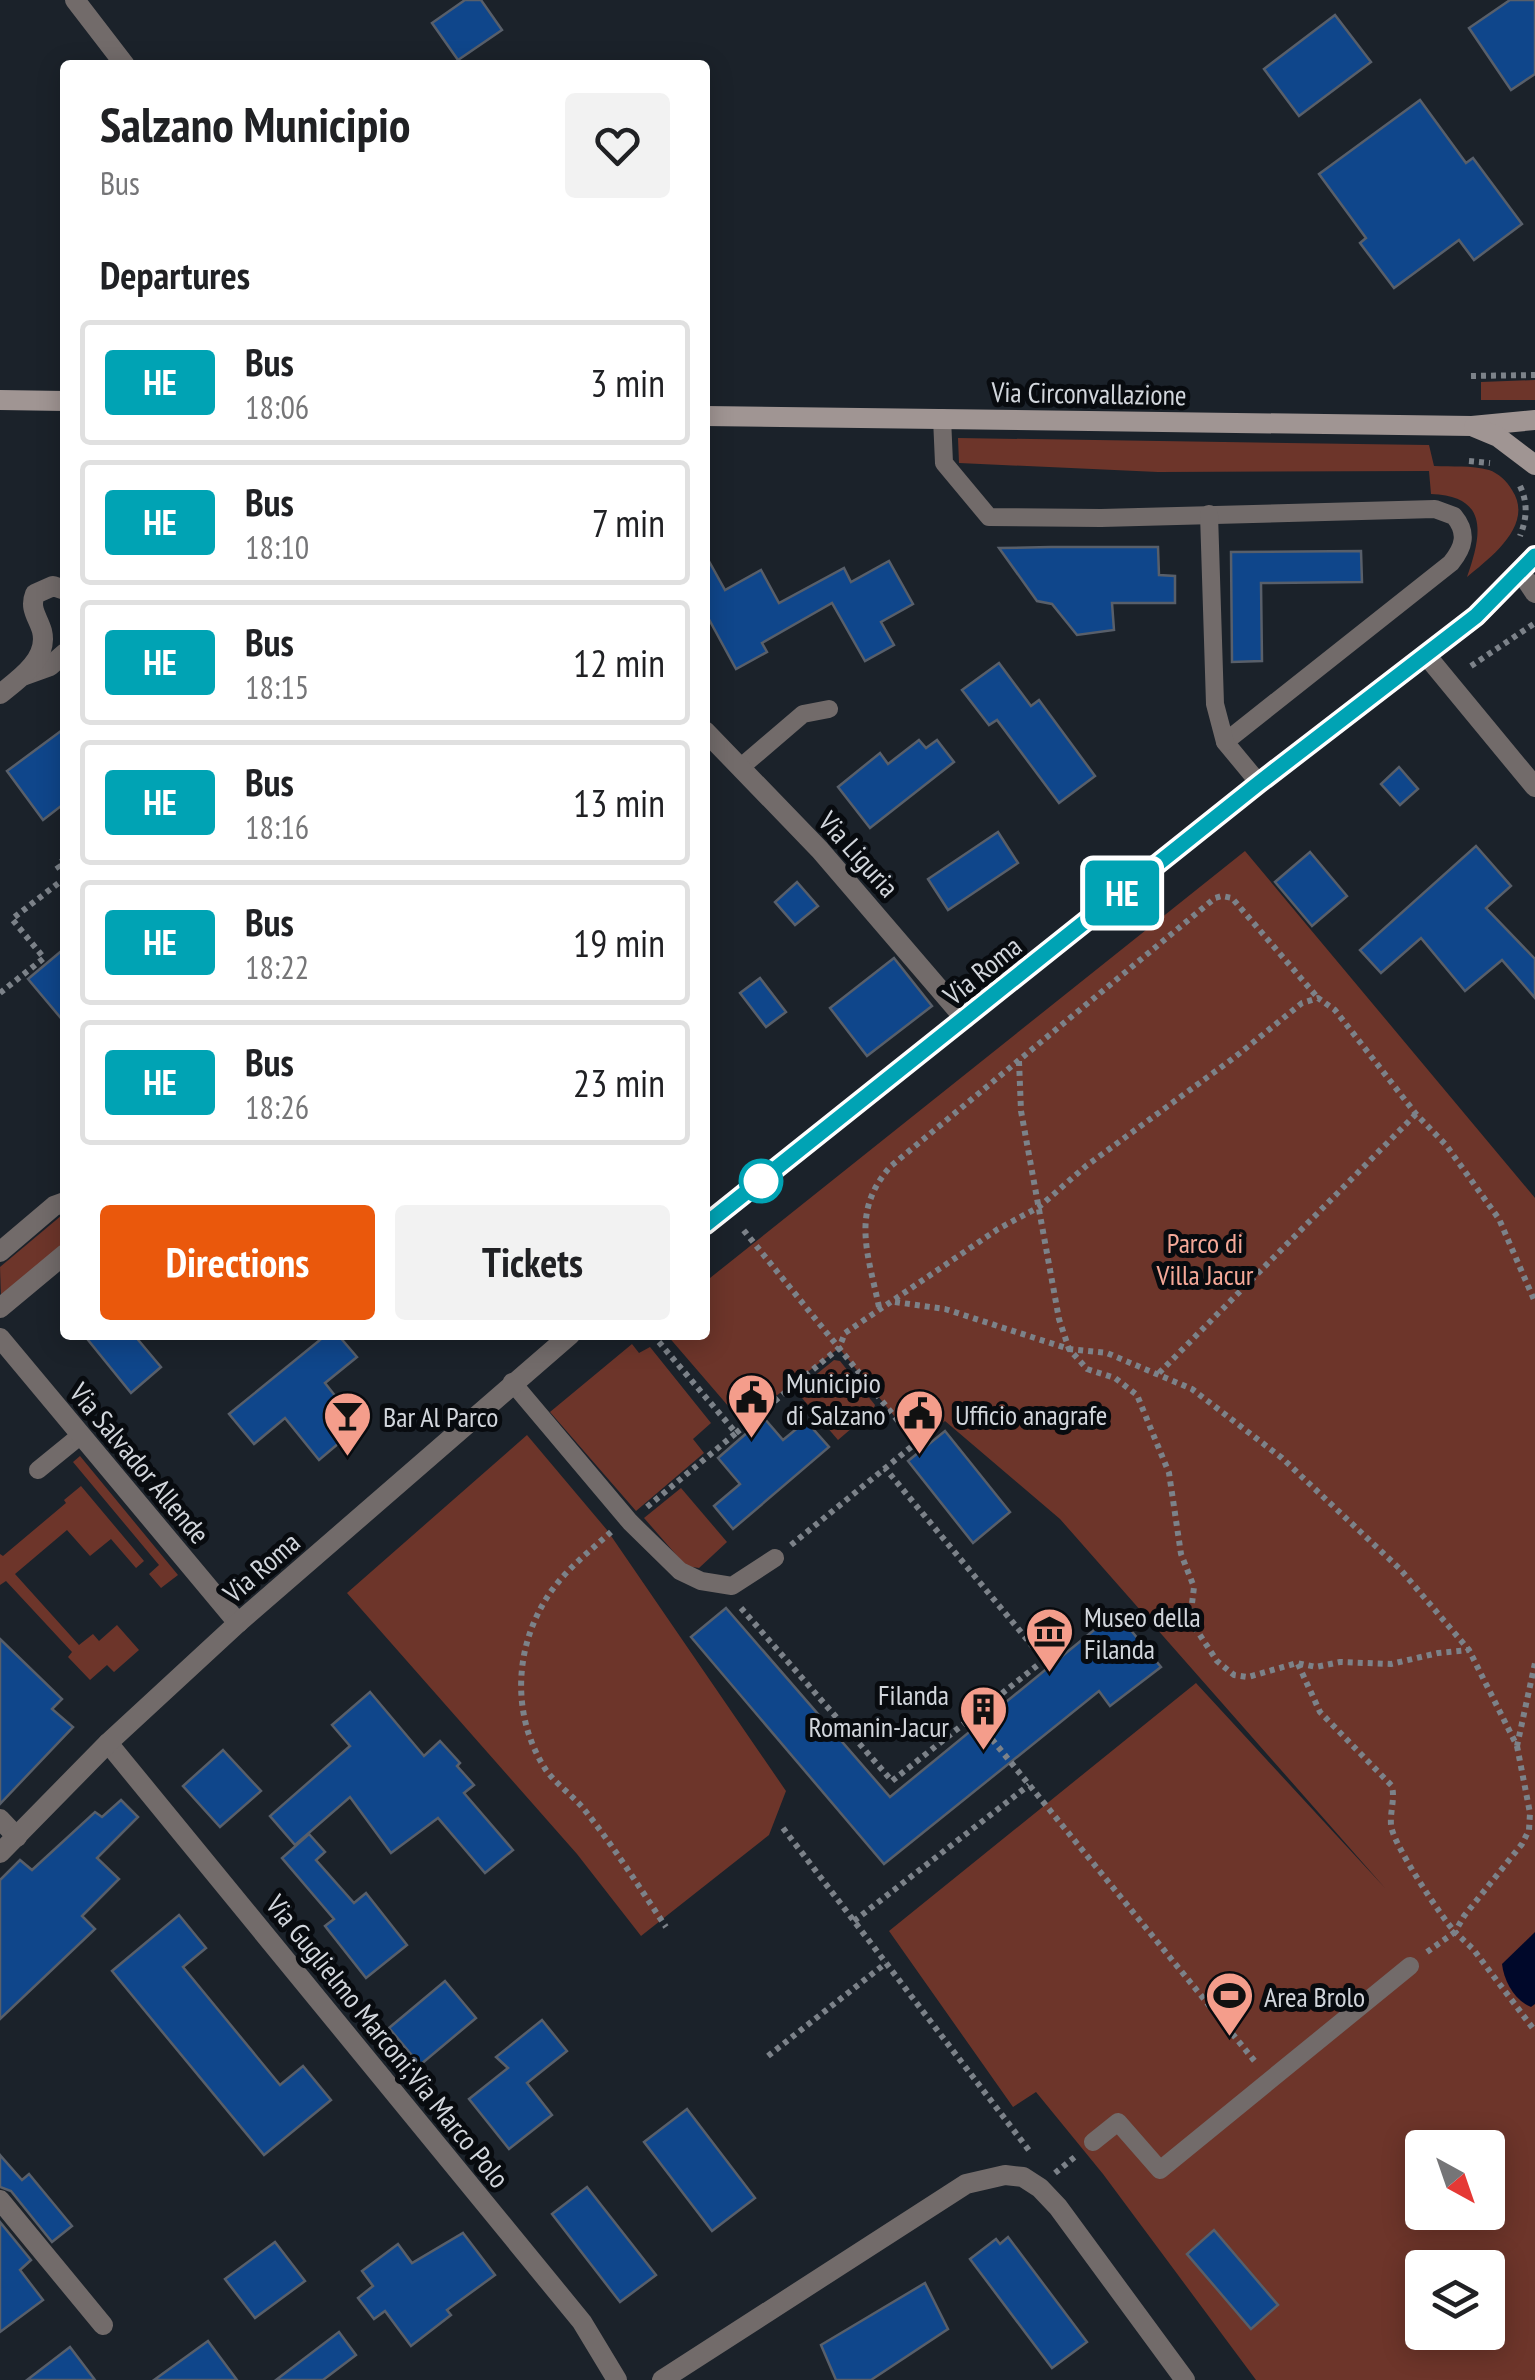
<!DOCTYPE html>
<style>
body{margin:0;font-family:"PT Sans Narrow",sans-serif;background:#f2f2f2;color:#202124;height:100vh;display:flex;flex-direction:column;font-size:38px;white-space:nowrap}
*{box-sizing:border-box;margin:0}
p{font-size:32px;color:#757577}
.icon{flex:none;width:55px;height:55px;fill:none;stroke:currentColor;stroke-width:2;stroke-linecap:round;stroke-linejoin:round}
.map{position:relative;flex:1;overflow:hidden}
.drawer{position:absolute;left:60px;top:60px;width:650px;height:1280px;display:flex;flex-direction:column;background:#fff;border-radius:10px;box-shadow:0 5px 25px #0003}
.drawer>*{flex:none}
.badge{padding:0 20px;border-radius:8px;font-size:35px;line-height:65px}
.needle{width:65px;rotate:140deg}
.tools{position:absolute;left:1405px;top:2130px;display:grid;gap:20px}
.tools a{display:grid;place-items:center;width:100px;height:100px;border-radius:10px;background:#fff;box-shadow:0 5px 25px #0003;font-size:50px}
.map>.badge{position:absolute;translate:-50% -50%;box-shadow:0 0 0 5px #fff}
h2{padding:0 40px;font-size:38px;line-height:90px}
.round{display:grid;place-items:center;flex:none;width:105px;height:105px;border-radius:10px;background:#f2f2f2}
.headline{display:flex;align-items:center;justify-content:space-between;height:170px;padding:0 40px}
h1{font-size:48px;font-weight:700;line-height:75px}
.action{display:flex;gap:20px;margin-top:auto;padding:20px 40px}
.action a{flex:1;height:115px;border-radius:10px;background:#ea580c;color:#fff;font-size:40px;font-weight:700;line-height:115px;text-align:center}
.action a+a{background:#f2f2f2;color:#202124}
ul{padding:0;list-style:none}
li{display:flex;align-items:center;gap:30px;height:125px;margin:0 20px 15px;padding:0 20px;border:5px solid #e0e0e0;border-radius:10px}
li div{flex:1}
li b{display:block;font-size:38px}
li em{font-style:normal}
li .badge{min-width:110px;font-weight:700;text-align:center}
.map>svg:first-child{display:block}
</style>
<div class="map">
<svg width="1535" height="2380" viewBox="0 0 1535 2380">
<rect width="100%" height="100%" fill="#1b222a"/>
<g fill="#6d352a" fill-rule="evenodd">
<polygon points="1535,380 1535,400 1481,400 1481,382"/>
<path d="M958 438 1429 445 1434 466C1452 467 1471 465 1489 470 1498 473 1507 481 1512 490 1535 525 1490 558 1467 577 1482 534 1489 496 1431 494L1429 471 1158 472 959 463Z"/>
<path d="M1245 851 1535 1198V2380H1256L1103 2174 1036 2092 1013 2107 889 1931 1196 1683 1385 1888 1060 1519 945 1421 916 1443 839 1348 759 1409 746 1394 729 1407 667 1335H705V1282ZM1422 2148H1488V2212H1422ZM1422 2268H1488V2332H1422Z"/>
<polygon points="62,1215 65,1218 65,1242 1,1296 0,1267"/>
<polygon points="632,1344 639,1353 650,1347 711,1423 693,1439 704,1453 636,1511 550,1412"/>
<polygon points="834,1360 840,1361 875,1405 873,1410 838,1440 796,1391"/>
<polygon points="527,1435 607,1530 786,1791 769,1835 641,1936 577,1854 347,1593"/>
<polygon points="80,1456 178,1575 161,1588 149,1574 159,1565 73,1462"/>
<polygon points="81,1486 144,1561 136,1568 111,1539 90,1556 67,1530 15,1574 79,1645 93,1634 99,1641 117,1625 139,1650 114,1672 107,1665 90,1680 68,1657 72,1652 6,1581 0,1585 0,1554 3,1556 66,1503 64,1500"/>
<polygon points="681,1488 727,1542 699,1568 686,1566 644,1518"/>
</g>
<path fill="#00082a" d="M1535 1932V2004L1531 2007C1514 2000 1504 1981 1502 1964Z"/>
<g fill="#0f468b" stroke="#585f6a" stroke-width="2.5">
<polygon points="465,0 481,0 502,30 458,60 432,23"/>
<polygon points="1510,0 1535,0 1535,74 1511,90 1469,28"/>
<polygon points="1335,15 1371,62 1299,116 1264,69"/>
<polygon points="1420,100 1466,163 1473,158 1522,224 1474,260 1459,240 1394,288 1360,243 1366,238 1319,174"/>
<polygon points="1051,547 1158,547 1159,575 1175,576 1175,603 1112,603 1114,630 1077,635 1052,604 1037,601 999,548"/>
<polygon points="1361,551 1362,582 1261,583 1262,661 1232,662 1231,552"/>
<polygon points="705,554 725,590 761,570 779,603 844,568 851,582 889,561 913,604 881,622 894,645 865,661 832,603 762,643 767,652 736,669 705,612"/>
<polygon points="999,663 1031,706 1039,700 1095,776 1059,803 997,720 989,725 962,690"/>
<polygon points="65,728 65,803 43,820 7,771"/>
<polygon points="919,740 926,748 937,740 954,762 870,828 838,787 880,753 888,764"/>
<polygon points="1399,767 1418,789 1400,805 1381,784"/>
<polygon points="998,832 1018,863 948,910 928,879"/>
<polygon points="1476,846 1511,886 1486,908 1535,959 1535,998 1502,960 1465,991 1421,938 1381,973 1360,950"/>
<polygon points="1310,852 1347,896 1312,926 1275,882"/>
<polygon points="797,882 818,906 795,925 775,902"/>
<polygon points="65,948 65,1023 28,979"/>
<polygon points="894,958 932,1006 867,1056 830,1008"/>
<polygon points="760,978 786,1012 766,1027 740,993"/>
<polygon points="84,1335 134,1335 161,1367 131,1393"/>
<polygon points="326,1335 338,1335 357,1357 325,1383 359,1426 319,1460 285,1418 254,1444 229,1414"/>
<polygon points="764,1418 783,1440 806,1421 829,1447 733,1529 714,1506 740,1484 718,1458"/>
<polygon points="945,1431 1010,1512 973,1543 908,1461"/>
<polygon points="726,1608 890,1797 1116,1612 1161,1667 1110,1706 1099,1691 884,1864 691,1637"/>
<polygon points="0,1639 62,1699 52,1709 73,1727 0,1804"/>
<polygon points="370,1692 424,1756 440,1741 460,1763 457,1766 474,1785 464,1793 513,1850 485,1873 438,1818 391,1853 350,1797 295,1845 270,1816 350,1746 332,1725"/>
<polygon points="223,1750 261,1791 220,1827 183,1786"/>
<polygon points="121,1800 138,1817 97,1858 119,1879 82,1916 95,1929 0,2019 0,1880 20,1860 32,1870 95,1812 102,1817"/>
<polygon points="309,1834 325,1852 316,1860 354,1903 366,1893 407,1945 366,1978 325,1926 334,1919 282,1858"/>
<polygon points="179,1915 206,1948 183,1967 280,2085 303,2066 331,2100 264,2155 112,1971"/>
<polygon points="445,1981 476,2018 420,2065 389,2028"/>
<polygon points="542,2020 567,2051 527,2083 552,2115 509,2149 469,2099 508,2068 496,2057"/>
<polygon points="687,2109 755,2198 712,2231 644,2142"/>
<polygon points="0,2155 22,2180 29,2174 72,2226 52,2242 11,2191 0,2187"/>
<polygon points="587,2187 656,2275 620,2302 552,2214"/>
<polygon points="0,2222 31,2260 20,2270 43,2300 0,2332"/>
<polygon points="1214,2230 1278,2305 1251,2329 1187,2254"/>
<polygon points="463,2233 495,2275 447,2310 451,2315 411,2346 385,2311 374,2319 358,2298 373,2286 362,2271 398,2244 412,2263"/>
<polygon points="1008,2237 1087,2342 1052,2368 970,2259 996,2239 1000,2244"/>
<polygon points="275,2242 305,2281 255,2318 225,2279"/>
<polygon points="925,2283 948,2329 871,2380 836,2380 821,2345"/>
<polygon points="339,2332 356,2355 323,2380 276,2380"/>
<polygon points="208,2341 237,2380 154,2380"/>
<polygon points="70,2347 95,2380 27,2380"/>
</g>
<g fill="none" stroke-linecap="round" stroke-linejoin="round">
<g stroke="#7c8289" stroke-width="6" stroke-dasharray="5 5" stroke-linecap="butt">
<polyline points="1471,376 1535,375"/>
<polyline points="1469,461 1490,463"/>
<path d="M1520 486C1528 503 1527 518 1520 536"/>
<polyline points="1471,666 1535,623"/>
<polyline points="65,859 57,865 65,877"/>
<polyline points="0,993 44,958 12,919 65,878"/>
<polyline points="1019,1061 1021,1111 1059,1319 1069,1349 1087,1369 1115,1378 1137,1395 1169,1473 1181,1554 1194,1587 1190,1620 1217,1661 1234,1675 1248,1677 1297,1663 1316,1667 1340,1662 1391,1664 1438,1653 1469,1650"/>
<polyline points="895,1302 945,1309 1069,1349 1107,1353 1192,1389 1282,1458 1400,1569 1469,1650 1517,1746 1535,1663"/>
<path d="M879 1307C868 1254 850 1211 891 1166L1215 898 1222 896 1232 898 1318 998"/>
<polyline points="1159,1373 1416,1114"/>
<polyline points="736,1433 839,1348 741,1227"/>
<polyline points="647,1507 736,1433 653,1335"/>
<path d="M611 1532C591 1550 568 1568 552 1590 514 1643 510 1715 546 1770 556 1784 572 1795 583 1808 613 1845 639 1887 666 1927"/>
<polyline points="791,1545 916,1443 839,1348 845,1333 998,1229 1039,1207 1086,1166 1235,1057 1302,1003 1318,998 1335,1010 1416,1114 1446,1145 1499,1219 1535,1302"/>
<polyline points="741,1608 892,1781 1044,1660 885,1468"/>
<path d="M1298 1664 1320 1712 1392 1786C1395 1800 1390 1811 1391 1825 1392 1843 1442 1918 1455 1932L1427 1952"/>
<polyline points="973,1716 1257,2064"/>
<polyline points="1517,1746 1530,1813 1529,1830 1522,1844 1464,1916 1455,1932 1473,1949 1535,2031"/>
<polyline points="783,1828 1031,2153"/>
<polyline points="854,1921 1029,1785"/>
<polyline points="768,2056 886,1963"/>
<polyline points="1055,2173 1076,2156"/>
</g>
<g stroke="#726b6a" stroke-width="18">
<path d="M942 418 944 463 989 517 1101 518 1435 509 1454 516C1468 533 1464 547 1451 563L1225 742 1259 783"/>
<polyline points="1209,514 1215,704 1225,742"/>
<polyline points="741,767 803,714 829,709"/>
<polyline points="512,1382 630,1522 680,1571 701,1581 732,1586 775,1558"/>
<polyline points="38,1470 81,1435"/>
<polyline points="1093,2142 1118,2122 1160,2170 1410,1966"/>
</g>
<g stroke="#726b6a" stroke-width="20">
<polyline points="75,0 125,65"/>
<polyline points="1527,581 1535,593"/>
<polyline points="1426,655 1535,787"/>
<polyline points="25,675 50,666 65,653"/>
<path d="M0 694C18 680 49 659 42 631 38 617 29 609 35 594L53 586 65 590"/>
<polyline points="705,731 820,850 965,1019"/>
<polyline points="0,1252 54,1206 65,1202"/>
<polyline points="0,1308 65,1254"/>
<polyline points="0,1338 238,1623"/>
<polyline points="108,1743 582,2322 617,2380"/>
<polyline points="0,1819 17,1837"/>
<polyline points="0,2200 103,2325"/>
<polyline points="662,2380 966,2184 1005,2175 1023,2177 1040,2188 1058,2207 1185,2380"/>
</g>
<g stroke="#726b6a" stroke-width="20">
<polyline points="705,1225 1259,783 1477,616 1535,556"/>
<polyline points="0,1853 108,1743 238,1623 570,1335"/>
</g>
<g stroke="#a09593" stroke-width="20">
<polyline points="0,400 65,401"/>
<polyline points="705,416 1472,426 1535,420"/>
<polyline points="1474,427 1498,437 1535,465"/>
</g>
</g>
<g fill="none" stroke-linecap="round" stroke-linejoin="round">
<defs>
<polyline id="line" points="705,1225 1259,783 1476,616 1535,556"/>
</defs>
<use href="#line" stroke="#fff" stroke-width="22"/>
<use href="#line" stroke="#00a3b4" stroke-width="15"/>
</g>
<defs>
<symbol id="civic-pin" viewBox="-11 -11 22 30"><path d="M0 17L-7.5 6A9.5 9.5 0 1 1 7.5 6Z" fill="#f49d8b" stroke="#080b0f"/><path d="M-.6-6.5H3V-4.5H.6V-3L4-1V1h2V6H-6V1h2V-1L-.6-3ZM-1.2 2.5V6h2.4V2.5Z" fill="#111"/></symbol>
<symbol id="bar-pin" viewBox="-11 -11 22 30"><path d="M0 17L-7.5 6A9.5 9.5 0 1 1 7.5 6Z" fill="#f49d8b" stroke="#080b0f"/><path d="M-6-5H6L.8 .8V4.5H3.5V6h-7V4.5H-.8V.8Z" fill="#111"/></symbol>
<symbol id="museum-pin" viewBox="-11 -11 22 30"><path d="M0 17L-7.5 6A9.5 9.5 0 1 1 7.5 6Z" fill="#f49d8b" stroke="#080b0f"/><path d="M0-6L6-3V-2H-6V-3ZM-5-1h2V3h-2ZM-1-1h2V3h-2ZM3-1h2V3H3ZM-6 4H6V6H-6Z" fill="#111"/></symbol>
<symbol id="building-pin" viewBox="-11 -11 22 30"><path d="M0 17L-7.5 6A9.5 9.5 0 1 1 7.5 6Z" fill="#f49d8b" stroke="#080b0f"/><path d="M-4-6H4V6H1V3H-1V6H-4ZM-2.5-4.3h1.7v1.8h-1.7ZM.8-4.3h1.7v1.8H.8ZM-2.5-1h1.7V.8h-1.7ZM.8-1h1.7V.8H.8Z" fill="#111"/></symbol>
<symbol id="stadium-pin" viewBox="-11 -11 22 30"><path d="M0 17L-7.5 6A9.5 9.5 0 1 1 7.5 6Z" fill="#f49d8b" stroke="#080b0f"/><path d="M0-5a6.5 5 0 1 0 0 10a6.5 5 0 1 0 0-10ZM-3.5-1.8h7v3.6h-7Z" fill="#111"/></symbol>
</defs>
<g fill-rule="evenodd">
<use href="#civic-pin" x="724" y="1370" width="55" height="75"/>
<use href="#civic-pin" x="892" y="1386" width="55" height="75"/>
<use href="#bar-pin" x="320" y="1388" width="55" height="75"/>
<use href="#museum-pin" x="1022" y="1604" width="55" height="75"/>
<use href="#building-pin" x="956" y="1682" width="55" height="75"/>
<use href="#stadium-pin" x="1202" y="1968" width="55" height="75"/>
</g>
<circle fill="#fff" stroke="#00a3b4" stroke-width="5" cx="761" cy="1181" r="20"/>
<g text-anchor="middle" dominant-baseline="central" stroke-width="10" stroke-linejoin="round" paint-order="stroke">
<g font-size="28" fill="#d2d6dc" stroke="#080b0f">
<text transform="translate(1089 393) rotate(1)">Via Circonvallazione</text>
<text transform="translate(859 854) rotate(48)">Via Liguria</text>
<text transform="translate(982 970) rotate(-39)">Via Roma</text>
<text transform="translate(140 1463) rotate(50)">Via Salvador Allende</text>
<text transform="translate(261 1567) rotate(-41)">Via Roma</text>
<text transform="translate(388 2041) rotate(51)">Via Guglielmo Marconi;Via Marco Polo</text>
</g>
<g font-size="28" fill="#f6a998" stroke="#080b0f">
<text x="1205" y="1242">Parco di<tspan x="1205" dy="32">Villa Jacur</tspan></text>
</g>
<g font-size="28" fill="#d2d6dc" stroke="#080b0f" text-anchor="start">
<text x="786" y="1382">Municipio<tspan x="786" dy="32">di Salzano</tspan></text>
<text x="955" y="1414">Ufficio anagrafe</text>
<text x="383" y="1416">Bar Al Parco</text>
<text x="1084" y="1616">Museo della<tspan x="1084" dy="32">Filanda</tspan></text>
<text x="949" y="1694" text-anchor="end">Filanda<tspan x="949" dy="32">Romanin-Jacur</tspan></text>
<text x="1264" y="1996">Area Brolo</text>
</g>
</g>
</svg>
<div class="tools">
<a><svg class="needle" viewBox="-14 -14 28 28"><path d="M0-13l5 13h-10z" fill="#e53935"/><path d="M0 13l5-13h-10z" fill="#757577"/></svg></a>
<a><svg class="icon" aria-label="layers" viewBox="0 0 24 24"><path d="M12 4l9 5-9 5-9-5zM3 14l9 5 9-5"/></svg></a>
</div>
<b class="badge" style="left:1122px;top:893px;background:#00a3b4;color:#fff">HE</b>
<section class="drawer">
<div class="headline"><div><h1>Salzano Municipio</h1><p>Bus</p></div><a class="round"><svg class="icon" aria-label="heart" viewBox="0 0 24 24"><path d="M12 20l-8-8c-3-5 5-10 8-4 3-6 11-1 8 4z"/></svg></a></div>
<h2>Departures</h2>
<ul>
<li><span class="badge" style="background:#00a3b4;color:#fff">HE</span><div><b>Bus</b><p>18:06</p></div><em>3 min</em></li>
<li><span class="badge" style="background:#00a3b4;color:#fff">HE</span><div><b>Bus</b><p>18:10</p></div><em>7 min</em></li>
<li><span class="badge" style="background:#00a3b4;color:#fff">HE</span><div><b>Bus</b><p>18:15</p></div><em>12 min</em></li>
<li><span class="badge" style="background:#00a3b4;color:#fff">HE</span><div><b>Bus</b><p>18:16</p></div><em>13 min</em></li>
<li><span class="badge" style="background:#00a3b4;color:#fff">HE</span><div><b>Bus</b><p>18:22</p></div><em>19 min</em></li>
<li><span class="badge" style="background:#00a3b4;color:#fff">HE</span><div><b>Bus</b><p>18:26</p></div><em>23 min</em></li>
</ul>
<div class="action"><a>Directions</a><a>Tickets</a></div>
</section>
</div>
